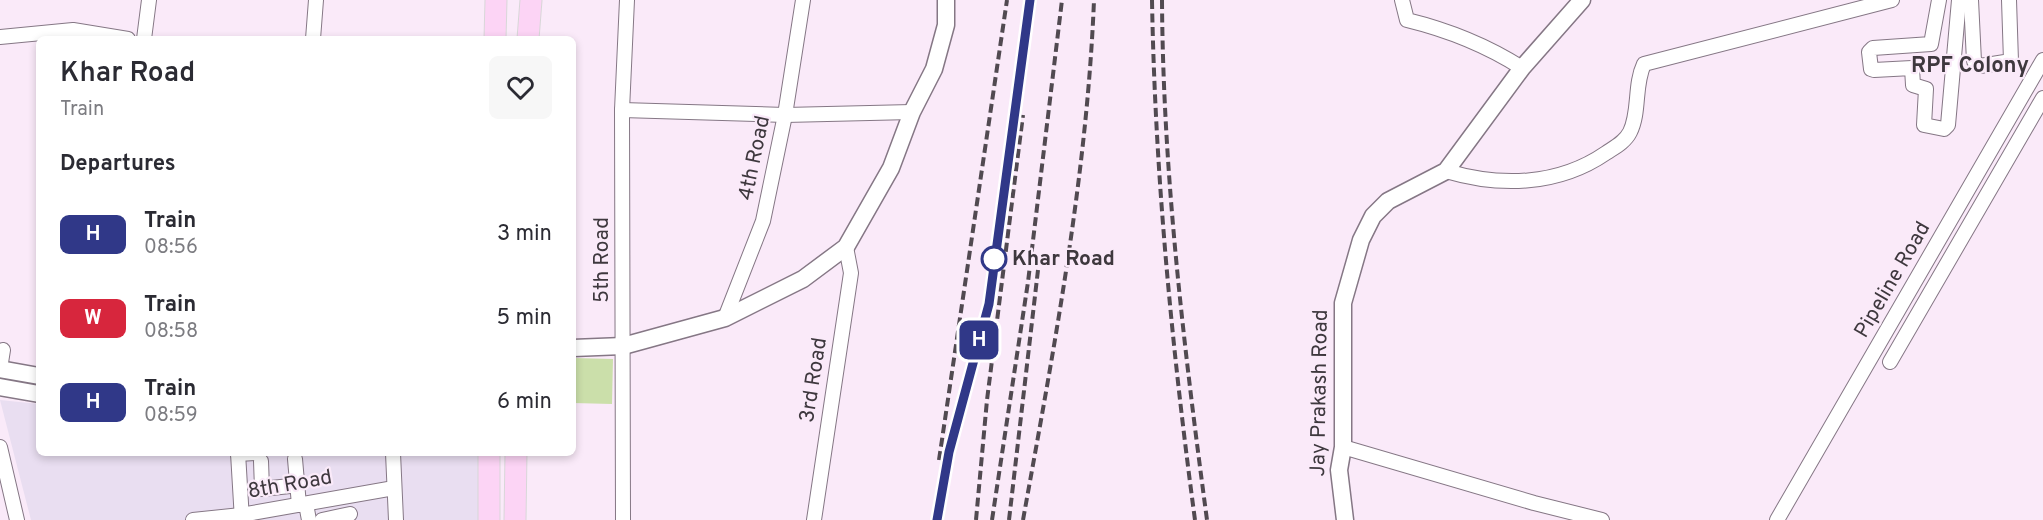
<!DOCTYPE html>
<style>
body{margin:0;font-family:Overpass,sans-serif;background:#f7f7f7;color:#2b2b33;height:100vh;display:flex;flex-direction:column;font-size:22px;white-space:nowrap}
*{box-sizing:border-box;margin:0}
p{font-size:20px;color:#7c7c81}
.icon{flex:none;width:33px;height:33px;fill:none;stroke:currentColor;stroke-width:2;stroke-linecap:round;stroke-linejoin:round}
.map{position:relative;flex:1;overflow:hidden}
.details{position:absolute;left:36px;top:36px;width:540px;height:420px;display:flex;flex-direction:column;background:#fff;border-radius:9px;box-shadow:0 3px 9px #0003}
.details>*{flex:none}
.badge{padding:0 12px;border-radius:9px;font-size:21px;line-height:39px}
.map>.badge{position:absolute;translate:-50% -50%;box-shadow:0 0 0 3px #fff}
h2{padding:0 24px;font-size:22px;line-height:54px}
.round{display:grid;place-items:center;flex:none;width:63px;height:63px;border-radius:9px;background:#f7f7f7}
.headline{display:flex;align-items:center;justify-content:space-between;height:102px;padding:0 24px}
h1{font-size:28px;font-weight:600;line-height:45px}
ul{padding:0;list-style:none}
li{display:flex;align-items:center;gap:18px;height:84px;padding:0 24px}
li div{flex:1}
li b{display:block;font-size:22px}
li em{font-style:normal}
li .badge{min-width:66px;font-weight:700;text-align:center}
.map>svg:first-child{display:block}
</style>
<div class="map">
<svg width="2043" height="520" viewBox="0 0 2043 520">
<rect width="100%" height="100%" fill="#faeaf9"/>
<polygon fill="#e9def1" points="0,400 39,404 39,453 478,453 478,520 31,520"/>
<polygon fill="#cbdfaa" points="574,358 613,359 612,404 573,403"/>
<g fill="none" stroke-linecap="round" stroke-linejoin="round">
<defs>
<g id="minor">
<path d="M1402 0 1407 20C1448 30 1486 45 1522 68"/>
<polyline points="1939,0 1931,44 1873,48 1869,52 1871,69 1874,70 1912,68 1913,85 1926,89 1924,125 1944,129 1948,125 1959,0"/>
<polyline points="1971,0 1974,61 1980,66 2011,61 2009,0"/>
<polyline points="0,37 73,30 128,39"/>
<polyline points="144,39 149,0"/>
<polyline points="313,39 316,0"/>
<polyline points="622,110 785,115 912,112"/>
<path d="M1446 171C1500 187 1558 186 1606 153 1615 147 1625 142 1630 132 1640 112 1634 85 1644 64L1892 0"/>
<polyline points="725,318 763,221 785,115 803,0"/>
<polyline points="1890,362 2043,98"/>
<polyline points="0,369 3,350"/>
<polyline points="0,447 17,520"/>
<polyline points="1343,447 1534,503 1602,520"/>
<polyline points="238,453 242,520"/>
<polyline points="393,453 396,520"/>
<polyline points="238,454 255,453"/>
<polyline points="295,459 299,505"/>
<polyline points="261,461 262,489 290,486"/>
<polyline points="306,504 309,520"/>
<polyline points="193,520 241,515 394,488"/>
<polyline points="322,520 350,514"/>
<polyline points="623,520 622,110 627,0"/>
<polyline points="814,520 851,273 846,247"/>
<polyline points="1777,520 2043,60"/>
</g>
<g id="tertiary">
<polyline points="573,348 623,346 725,318 803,279 846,247 891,168 912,112 934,69 946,25 946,0"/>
<polyline points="0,369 39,376"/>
<polyline points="0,387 39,394"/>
<polyline points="1345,520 1339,470 1343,447 1343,303 1361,240 1373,216 1388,201 1446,171 1522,68 1582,0"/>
</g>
<g id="primary">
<polyline points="495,39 496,0"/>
<polyline points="528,39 531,0"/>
<polyline points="489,453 489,520"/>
<polyline points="515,520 516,453"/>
</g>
</defs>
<use href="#minor" stroke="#857785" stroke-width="16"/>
<use href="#tertiary" stroke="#857785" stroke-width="19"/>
<use href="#primary" stroke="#d8d7d8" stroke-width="23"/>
<use href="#minor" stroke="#fff" stroke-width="14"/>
<use href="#tertiary" stroke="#fff" stroke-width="16"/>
<use href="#primary" stroke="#fcd4f5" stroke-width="21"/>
<g stroke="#514a51" stroke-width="4" stroke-dasharray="9 4.5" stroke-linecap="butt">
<path d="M1152 0C1155 173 1172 349 1195 520"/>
<path d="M1162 0C1163 174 1184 348 1207 520"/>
<polyline points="939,460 1007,0"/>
<polyline points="937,520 949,452 989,304 1030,0"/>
<polyline points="976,520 987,400 1023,115"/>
<polyline points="992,520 1028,282 1062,0"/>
<polyline points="1009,520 1038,270"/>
<path d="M1023 520C1054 348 1087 175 1094 0"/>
</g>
</g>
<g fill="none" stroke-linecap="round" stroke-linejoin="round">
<defs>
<polyline id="line" points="937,520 949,452 989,304 1030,0"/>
</defs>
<use href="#line" stroke="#fff" stroke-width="14"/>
<use href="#line" stroke="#303888" stroke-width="9"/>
</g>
<circle fill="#fff" stroke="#303888" stroke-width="3" cx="994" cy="259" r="12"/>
<g text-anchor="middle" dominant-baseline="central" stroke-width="4.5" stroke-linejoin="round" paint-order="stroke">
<g font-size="21" fill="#3e383e" stroke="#faeaf9">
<text transform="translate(755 158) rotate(-78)">4th Road</text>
<text transform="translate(602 260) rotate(-90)">5th Road</text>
<text transform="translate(1893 280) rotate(-60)">Pipeline Road</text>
<text transform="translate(814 380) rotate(-81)">3rd Road</text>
<text transform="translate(1320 393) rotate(-89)">Jay Prakash Road</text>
<text transform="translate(290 485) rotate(-10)">8th Road</text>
</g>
<g font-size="21" font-weight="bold" fill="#3e383e" stroke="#faeaf9" text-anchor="start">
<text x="1012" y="259">Khar Road</text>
</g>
<g font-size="22" font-weight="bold" fill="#3e383e" stroke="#faeaf9">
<text x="1970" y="66">RPF Colony</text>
</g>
</g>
</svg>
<b class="badge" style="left:979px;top:340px;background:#303888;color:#fff">H</b>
<section class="details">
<div class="headline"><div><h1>Khar Road</h1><p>Train</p></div><a class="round"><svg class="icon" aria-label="heart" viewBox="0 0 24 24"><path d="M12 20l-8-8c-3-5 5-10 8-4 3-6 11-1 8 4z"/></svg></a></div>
<h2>Departures</h2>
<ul>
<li><span class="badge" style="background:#303888;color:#fff">H</span><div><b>Train</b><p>08:56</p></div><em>3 min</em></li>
<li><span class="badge" style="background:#d7263d;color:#fff">W</span><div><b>Train</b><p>08:58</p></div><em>5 min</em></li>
<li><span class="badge" style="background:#303888;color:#fff">H</span><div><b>Train</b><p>08:59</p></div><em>6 min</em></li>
</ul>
</section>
</div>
